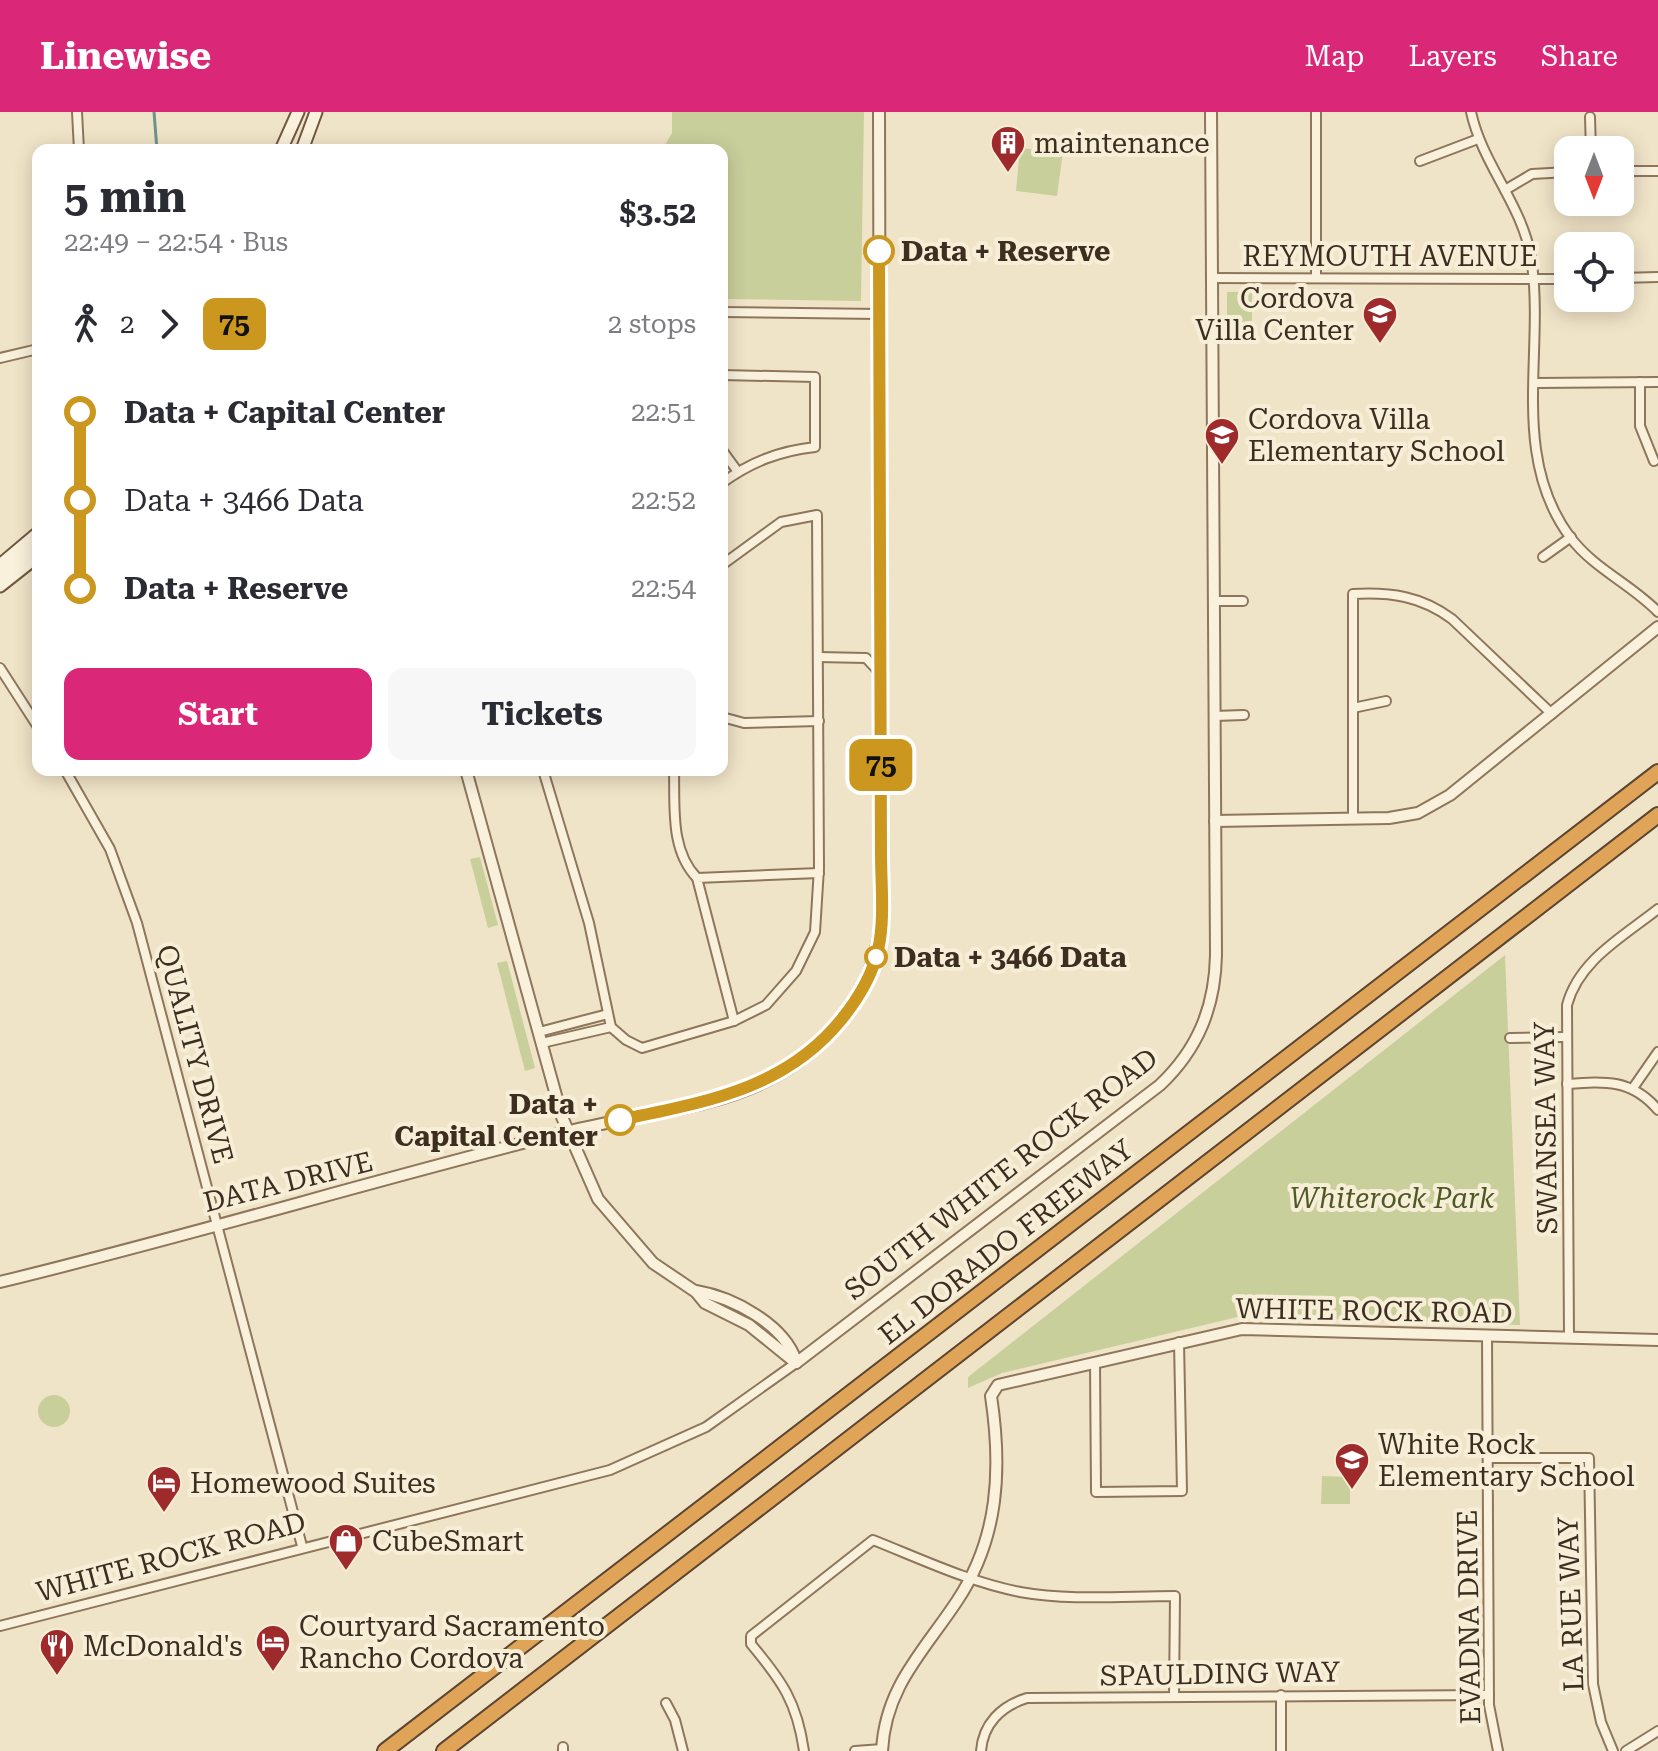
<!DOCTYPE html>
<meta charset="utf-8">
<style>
body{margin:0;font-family:"Roboto Serif",serif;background:#f7f7f7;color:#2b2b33;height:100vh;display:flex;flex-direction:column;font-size:30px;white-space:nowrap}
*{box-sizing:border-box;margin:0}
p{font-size:26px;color:#7c7c81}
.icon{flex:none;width:44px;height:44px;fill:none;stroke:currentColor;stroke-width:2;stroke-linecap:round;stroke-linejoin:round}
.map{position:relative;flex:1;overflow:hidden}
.details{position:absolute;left:32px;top:32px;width:696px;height:632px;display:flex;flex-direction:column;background:#fff;border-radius:16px;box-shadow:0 4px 20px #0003}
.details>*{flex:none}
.badge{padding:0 16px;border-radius:12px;font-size:28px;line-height:52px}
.needle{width:52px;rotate:180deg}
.buttons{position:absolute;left:1554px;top:24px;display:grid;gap:16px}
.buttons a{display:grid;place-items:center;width:80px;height:80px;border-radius:16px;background:#fff;box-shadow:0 4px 20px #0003;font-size:40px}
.map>.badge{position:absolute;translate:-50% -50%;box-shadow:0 0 0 4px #fff}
.legs{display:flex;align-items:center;gap:12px;height:88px;padding:0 32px;font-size:26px}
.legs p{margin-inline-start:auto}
.headline{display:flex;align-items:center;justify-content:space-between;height:136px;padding:0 32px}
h1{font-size:44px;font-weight:700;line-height:60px}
.primary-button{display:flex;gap:16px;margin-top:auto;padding:16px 32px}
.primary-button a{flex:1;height:92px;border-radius:16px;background:#db2777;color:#fff;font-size:32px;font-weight:700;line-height:92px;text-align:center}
.primary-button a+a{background:#f7f7f7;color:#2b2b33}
ul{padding:0 32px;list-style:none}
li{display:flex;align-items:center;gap:28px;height:88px;font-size:30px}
li i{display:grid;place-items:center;width:12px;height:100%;margin:0 10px;background:currentColor}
li i::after{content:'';width:20px;height:20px;margin:-10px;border:6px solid;border-radius:50%;background:#fff}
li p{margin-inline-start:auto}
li:first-child i{background:linear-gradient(#0000 50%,currentColor 0)}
li:last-child i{background:linear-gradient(currentColor 50%,#0000 0)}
header{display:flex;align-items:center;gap:48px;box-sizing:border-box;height:112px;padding:0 40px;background:#db2777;color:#fff}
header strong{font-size:38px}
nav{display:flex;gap:44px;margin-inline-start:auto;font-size:28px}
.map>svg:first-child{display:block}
</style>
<header>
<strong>Linewise</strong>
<nav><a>Map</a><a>Layers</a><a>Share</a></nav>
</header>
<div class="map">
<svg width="1658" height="1639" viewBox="0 0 1658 1639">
<rect width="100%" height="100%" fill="#f0e4c8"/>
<g fill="#c9cf9b">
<polygon points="672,0 864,0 861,189 722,187 722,38 662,38 672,21"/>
<polygon points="1020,36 1063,40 1057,84 1016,79"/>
<rect x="1227" y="180" width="25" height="35"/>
<polygon points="480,745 498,813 488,816 470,747"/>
<polygon points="1505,843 1520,1213 1242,1204 1002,1261 968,1276 968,1265"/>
<polygon points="507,849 535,956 525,959 497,851"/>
<circle cx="54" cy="1299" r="16"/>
<polygon points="1322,1364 1350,1365 1350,1392 1321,1392"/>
</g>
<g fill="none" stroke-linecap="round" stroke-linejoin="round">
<polyline stroke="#6f938a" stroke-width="3" points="154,0 157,38"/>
<defs>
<g id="minor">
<polyline points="77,0 79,38"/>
<path d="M1471 0C1483 55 1525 95 1532 152 1544 243 1510 344 1570 425 1594 457 1631 472 1658 500"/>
<polyline points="1590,5 1591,38"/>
<polyline points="1420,49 1478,27"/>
<polyline points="1620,59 1658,59"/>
<polyline points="1505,78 1532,62 1568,60"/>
<polyline points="1211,166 1568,167"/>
<polyline points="1316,166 1316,0"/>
<polyline points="1620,166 1658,165"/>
<polyline points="722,200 879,202"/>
<polyline points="0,246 38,237"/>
<path d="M722 263 815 265V335C779 339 751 350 722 371"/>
<polyline points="1640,270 1640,314 1654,349"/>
<polyline points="1535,271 1658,270"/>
<polyline points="722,338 738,360"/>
<polyline points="1543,445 1571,425"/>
<polyline points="1213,489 1243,489"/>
<polyline points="818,545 866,546 880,561"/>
<polyline points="0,556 38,615"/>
<polyline points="1353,596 1386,589"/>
<polyline points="1214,604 1244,603"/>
<polyline points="722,605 744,611 819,609"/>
<polyline points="65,658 110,737 137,811 302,1434"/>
<polyline points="543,658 589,811 611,915 626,928 642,936 734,909 766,893 796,859 815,820 819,756 817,403 781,410 722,453"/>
<path d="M674 658C675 695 670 738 697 766"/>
<path d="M1353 706V482C1391 480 1421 484 1452 507L1552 602"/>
<polyline points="734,909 697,766 819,761"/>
<polyline points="539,920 608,902"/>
<polyline points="1510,926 1565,925"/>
<polyline points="542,931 611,915"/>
<path d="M1567 972C1605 969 1632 967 1658 998"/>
<polyline points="1633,976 1658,940"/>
<polyline points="1487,1224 1489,1593 1498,1639"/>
<path d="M1569 1226 1567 893C1579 848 1624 824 1658 797"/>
<polyline points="1095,1250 1096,1380 1182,1379 1179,1230"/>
<polyline points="1488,1346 1589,1346 1593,1572 1601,1610 1613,1639"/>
<polyline points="0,1514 610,1358 706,1315 796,1251"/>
<polyline points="666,1591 675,1608 683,1639"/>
<polyline points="563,1639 563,1635"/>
<path d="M804 1639C797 1590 782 1569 751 1532V1524L873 1428C921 1447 969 1470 1020 1480 1070 1489 1124 1484 1175 1484L1174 1585"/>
<polyline points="855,1639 882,1637"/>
<path d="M981 1639C983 1612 1001 1594 1027 1586L1489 1583"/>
<polyline points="1281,1639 1281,1583"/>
<polyline points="1626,1639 1658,1619"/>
</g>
<g id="tertiary">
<polyline points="466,658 562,1005 598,1087 653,1151 696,1180 705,1191 749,1213 796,1251"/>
<polyline points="1215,709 1389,706 1418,701 1450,683 1658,515"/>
<path d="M0 1170C190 1124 377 1067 566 1020 635 1002 713 999 776 964 835 932 876 873 881 806L879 0"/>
<path d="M696 1179C732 1185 784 1212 796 1249"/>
<path d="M796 1251 1160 973C1198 937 1215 895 1216 843L1211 0"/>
<path d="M882 1639C885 1575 924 1539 957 1489 999 1426 1002 1357 991 1284L998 1273 1242 1217 1658 1228"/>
</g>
<g id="secondary">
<polyline points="281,38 298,0"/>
<polyline points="302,38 316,0"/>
<polyline points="0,453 38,421"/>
<polyline points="0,464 38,431"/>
<polyline points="0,474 38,444"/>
</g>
<g id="motorway">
<polyline points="385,1639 1658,660"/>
<polyline points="444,1639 1658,703"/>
</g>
</defs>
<use href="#minor" stroke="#8d765c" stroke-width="12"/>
<use href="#tertiary" stroke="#8d765c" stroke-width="14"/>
<use href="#secondary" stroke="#6f573f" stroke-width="15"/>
<use href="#motorway" stroke="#5b4430" stroke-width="18"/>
<use href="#minor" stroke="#faf1dc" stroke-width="8"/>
<use href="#tertiary" stroke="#faf1dc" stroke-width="10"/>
<use href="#secondary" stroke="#faf1dc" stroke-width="11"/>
<use href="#motorway" stroke="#e0a458" stroke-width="14"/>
</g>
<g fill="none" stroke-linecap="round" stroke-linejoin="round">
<defs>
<path id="line-1" d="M620 1008C704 990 784 978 841 908 858 887 872 865 878 838 885 808 881 773 881 741L879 139"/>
</defs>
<use href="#line-1" stroke="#fff" stroke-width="18"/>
<use href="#line-1" stroke="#cb971e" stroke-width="12"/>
</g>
<defs>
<symbol id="building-pin" viewBox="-11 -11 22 30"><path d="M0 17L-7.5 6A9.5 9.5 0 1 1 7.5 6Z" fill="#9e2a2b" stroke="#f7eed8"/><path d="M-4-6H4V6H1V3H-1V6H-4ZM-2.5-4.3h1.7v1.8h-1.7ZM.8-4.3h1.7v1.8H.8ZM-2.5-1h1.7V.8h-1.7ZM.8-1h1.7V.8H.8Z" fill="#fff"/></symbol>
<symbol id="school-pin" viewBox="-11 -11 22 30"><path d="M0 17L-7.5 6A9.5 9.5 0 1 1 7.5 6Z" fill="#9e2a2b" stroke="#f7eed8"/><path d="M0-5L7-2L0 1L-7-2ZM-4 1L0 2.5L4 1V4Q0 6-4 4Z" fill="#fff"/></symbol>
<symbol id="hotel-pin" viewBox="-11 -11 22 30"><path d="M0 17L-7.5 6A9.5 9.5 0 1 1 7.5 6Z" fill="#9e2a2b" stroke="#f7eed8"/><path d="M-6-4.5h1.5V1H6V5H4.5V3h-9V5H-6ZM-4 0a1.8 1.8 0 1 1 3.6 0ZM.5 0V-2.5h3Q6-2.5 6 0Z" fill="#fff"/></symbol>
<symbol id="shop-pin" viewBox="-11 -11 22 30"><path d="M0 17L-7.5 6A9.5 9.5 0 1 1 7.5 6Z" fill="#9e2a2b" stroke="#f7eed8"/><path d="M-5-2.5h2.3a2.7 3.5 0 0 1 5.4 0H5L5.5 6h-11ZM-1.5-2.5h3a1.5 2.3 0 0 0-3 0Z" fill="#fff"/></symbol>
<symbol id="restaurant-pin" viewBox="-11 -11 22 30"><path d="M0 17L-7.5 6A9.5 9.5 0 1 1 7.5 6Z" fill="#9e2a2b" stroke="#f7eed8"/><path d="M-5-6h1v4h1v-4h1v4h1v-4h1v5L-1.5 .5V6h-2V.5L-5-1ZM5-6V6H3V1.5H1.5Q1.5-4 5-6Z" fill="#fff"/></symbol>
</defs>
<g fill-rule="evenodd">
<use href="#building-pin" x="988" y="11" width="40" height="54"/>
<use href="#school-pin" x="1360" y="182" width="40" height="54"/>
<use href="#school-pin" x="1202" y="303" width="40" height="54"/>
<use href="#school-pin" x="1332" y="1328" width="40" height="54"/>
<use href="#hotel-pin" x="144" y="1351" width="40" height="54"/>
<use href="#shop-pin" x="326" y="1409" width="40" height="54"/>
<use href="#hotel-pin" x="253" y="1510" width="40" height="54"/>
<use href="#restaurant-pin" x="37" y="1514" width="40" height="54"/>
</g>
<g fill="#fff" stroke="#cb971e" stroke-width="4">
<circle cx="879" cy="139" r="14"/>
<circle cx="876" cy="845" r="10"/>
<circle cx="620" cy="1008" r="14"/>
</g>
<g text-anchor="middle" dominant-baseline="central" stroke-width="8" stroke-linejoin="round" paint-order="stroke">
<g font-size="28" fill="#3d2e20" stroke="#f7eed8" text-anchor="start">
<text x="1034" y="31">maintenance</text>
<text x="1354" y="186" text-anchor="end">Cordova<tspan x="1354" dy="32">Villa Center</tspan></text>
<text x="1248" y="307">Cordova Villa<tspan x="1248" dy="32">Elementary School</tspan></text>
<text x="1378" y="1332">White Rock<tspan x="1378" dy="32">Elementary School</tspan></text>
<text x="190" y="1371">Homewood Suites</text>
<text x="372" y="1429">CubeSmart</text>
<text x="299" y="1514">Courtyard Sacramento<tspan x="299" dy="32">Rancho Cordova</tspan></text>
<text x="83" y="1534">McDonald's</text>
</g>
<g font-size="28" font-weight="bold" fill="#3d2e20" stroke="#f7eed8" text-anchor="start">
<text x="901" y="139">Data + Reserve</text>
<text x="894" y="845">Data + 3466 Data</text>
<text x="598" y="992" text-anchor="end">Data +<tspan x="598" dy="32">Capital Center</tspan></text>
</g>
<g font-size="28" fill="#3d2e20" stroke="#f7eed8">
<text x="1390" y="144">REYMOUTH AVENUE</text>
<text transform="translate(195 942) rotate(75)">QUALITY DRIVE</text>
<text transform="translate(1546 1016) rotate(-91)">SWANSEA WAY</text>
<text transform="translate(1001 1062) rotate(-38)">SOUTH WHITE ROCK ROAD</text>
<text transform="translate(288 1070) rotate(-14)">DATA DRIVE</text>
<text transform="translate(1006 1130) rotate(-38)">EL DORADO FREEWAY</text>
<text transform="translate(1374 1199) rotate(1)">WHITE ROCK ROAD</text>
<text transform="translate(171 1445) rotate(-15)">WHITE ROCK ROAD</text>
<text transform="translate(1571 1492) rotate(-92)">LA RUE WAY</text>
<text transform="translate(1469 1505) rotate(-91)">EVADNA DRIVE</text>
<text transform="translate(1220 1562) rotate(-1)">SPAULDING WAY</text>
</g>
<g font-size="28" font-style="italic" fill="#4d5a26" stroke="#f7eed8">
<text x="1392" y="1086">Whiterock Park</text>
</g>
</g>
</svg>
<div class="buttons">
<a><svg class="needle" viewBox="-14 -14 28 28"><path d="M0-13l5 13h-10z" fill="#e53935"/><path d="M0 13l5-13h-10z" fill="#7c7c81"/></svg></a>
<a><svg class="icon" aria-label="locate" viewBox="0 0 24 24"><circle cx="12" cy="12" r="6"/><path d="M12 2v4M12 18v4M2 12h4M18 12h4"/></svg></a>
</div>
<b class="badge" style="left:881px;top:653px;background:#cb971e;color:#111">75</b>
<section class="details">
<div class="headline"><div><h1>5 min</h1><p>22:49 – 22:54 · Bus</p></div><b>$3.52</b></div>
<div class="legs"><svg class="icon" aria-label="walk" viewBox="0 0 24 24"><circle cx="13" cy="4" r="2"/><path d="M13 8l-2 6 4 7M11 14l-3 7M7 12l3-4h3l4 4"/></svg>2<svg class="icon" aria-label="forward" viewBox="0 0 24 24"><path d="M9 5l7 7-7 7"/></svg><b class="badge" style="background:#cb971e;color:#111">75</b><p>2 stops</p></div>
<ul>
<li><i style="color:#cb971e"></i><b>Data + Capital Center</b><p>22:51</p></li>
<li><i style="color:#cb971e"></i><span>Data + 3466 Data</span><p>22:52</p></li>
<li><i style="color:#cb971e"></i><b>Data + Reserve</b><p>22:54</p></li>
</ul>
<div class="primary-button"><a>Start</a><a>Tickets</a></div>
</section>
</div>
